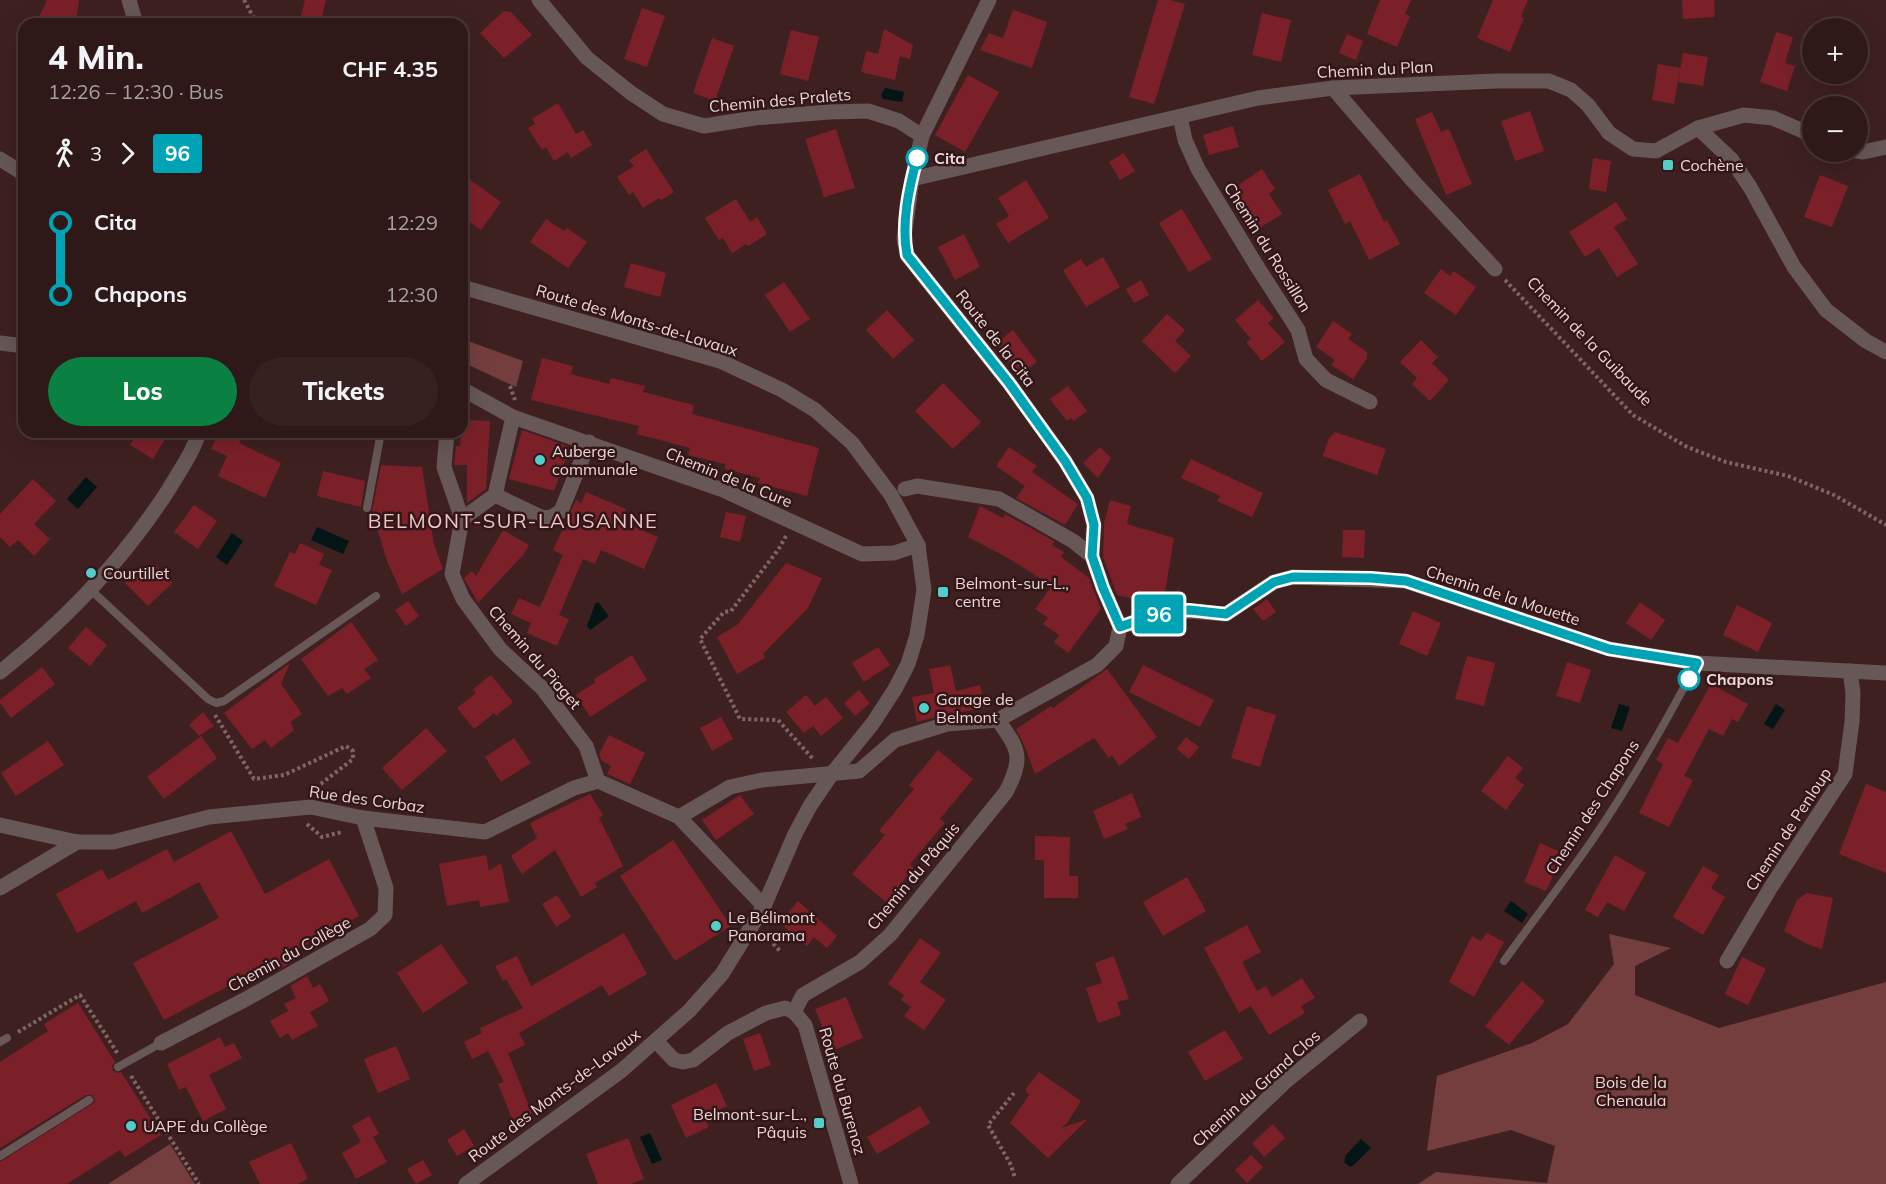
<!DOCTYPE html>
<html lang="de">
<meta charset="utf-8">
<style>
body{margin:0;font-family:Mulish,sans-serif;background:#362121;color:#f1f3f6;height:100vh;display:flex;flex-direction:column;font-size:22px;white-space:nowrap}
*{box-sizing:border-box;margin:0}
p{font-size:20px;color:#a7a0a2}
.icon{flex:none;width:33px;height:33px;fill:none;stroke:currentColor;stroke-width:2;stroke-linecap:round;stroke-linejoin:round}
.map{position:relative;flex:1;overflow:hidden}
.details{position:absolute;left:18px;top:18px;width:450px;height:420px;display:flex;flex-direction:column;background:#2e1818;border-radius:18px;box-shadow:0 6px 24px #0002,0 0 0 2px #493737}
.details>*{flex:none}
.badge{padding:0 12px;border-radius:4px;font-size:21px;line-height:39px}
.buttons{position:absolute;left:1802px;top:18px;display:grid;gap:12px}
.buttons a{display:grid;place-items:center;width:66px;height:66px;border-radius:50%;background:#2e1818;box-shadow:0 6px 24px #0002,0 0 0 2px #493737;font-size:30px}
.map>.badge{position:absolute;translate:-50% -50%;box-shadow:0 0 0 3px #fff}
.legs{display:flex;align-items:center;gap:9px;height:66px;padding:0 30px;font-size:20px}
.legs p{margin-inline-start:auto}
.head{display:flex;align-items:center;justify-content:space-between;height:102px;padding:0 30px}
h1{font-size:33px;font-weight:800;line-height:45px}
.primary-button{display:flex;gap:12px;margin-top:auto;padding:12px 30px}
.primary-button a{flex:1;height:69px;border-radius:36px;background:#0b8043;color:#fff;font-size:24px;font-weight:800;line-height:69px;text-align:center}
.primary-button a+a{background:#362121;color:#f1f3f6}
ul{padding:0 30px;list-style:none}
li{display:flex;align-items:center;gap:21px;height:72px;font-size:22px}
li i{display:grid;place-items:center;width:9px;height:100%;margin:0 8px;background:currentColor}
li i::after{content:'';width:15px;height:15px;margin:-8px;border:4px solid;border-radius:50%;background:#2e1818}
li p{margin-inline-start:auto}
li:first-child i{background:linear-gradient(#0000 50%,currentColor 0)}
li:last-child i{background:linear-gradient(currentColor 50%,#0000 0)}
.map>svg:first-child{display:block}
</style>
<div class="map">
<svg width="1886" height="1184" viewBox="0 0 1886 1184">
<rect width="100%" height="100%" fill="#3e2020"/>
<g fill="#743e3f">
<polygon points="468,341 523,361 516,387 462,362 462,346"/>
<polygon points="1609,934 1671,948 1635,966 1635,995 1719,1028 1886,982 1886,1184 1418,1184 1436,1172 1547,1183 1555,1146 1511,1130 1427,1151 1437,1076 1532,1043 1568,1024 1614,964"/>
<polygon points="170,1144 195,1184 108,1184"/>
</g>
<g fill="#041515">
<polygon points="885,88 904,92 902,102 883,99 881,95"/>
<polygon points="86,477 97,487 78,509 67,499"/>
<polygon points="317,527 349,541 343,554 311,540"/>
<polygon points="232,533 243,541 227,565 216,557"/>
<polygon points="598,602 609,616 590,630 587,626 595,604"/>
<polygon points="1619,704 1630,707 1622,731 1611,728"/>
<polygon points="1776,704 1785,710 1773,729 1764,724"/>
<polygon points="1511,901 1528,914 1522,923 1504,911"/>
<polygon points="650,1133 662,1160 652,1164 640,1137"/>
<polygon points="1361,1139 1371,1148 1355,1164 1350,1167 1344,1162 1346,1155"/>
</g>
<g fill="#7b2029">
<polygon points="47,0 79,0 76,24 36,24"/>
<polygon points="305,0 326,0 320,24 299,24"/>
<polygon points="1158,0 1170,0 1185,4 1154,104 1129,97"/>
<polygon points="1380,0 1411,0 1405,14 1410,16 1397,47 1367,34"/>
<polygon points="1493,0 1528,0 1521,17 1524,18 1510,52 1477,38"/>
<polygon points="1682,0 1714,0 1715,17 1683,19"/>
<polygon points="642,8 665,16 647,67 624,59"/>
<polygon points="1013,10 1047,22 1032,68 980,50 989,33 1003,38"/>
<polygon points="504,11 511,12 532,35 504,58 480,33"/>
<polygon points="1262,13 1291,20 1281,62 1252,55"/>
<polygon points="884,29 913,45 910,59 900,56 895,80 861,72 866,51 878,54"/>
<polygon points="791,30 819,37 808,81 780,74"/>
<polygon points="1776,32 1793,37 1785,63 1795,66 1787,91 1760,82"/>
<polygon points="1347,34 1363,41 1356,60 1339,53"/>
<polygon points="712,38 734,46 715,101 693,93"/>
<polygon points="1683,53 1708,57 1703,86 1678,82"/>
<polygon points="1658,64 1680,68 1674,104 1652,100"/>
<polygon points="968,75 999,92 965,152 935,135"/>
<polygon points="558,103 576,134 583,130 592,145 571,158 568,152 554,161 546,147 542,150 528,128 535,124 532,119"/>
<polygon points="1530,111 1544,151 1515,161 1501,121"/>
<polygon points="1432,112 1441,132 1449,129 1472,184 1446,195 1415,119"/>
<polygon points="1233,126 1239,147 1209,155 1203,135"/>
<polygon points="836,129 855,188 824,197 805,139"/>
<polygon points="646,149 674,192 661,200 659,198 643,208 633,192 629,195 617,177 634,166 629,160"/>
<polygon points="1124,153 1135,171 1120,180 1109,162"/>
<polygon points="1593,158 1611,161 1606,192 1589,189"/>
<polygon points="1262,169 1275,189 1269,194 1282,214 1253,232 1240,211 1246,207 1234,188"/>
<polygon points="462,174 501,202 481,230 462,216"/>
<polygon points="1360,174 1384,222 1387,220 1400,244 1369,260 1350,221 1345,224 1328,190"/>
<polygon points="1820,175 1848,186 1832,227 1804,217"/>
<polygon points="1026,180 1049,218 1008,243 996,224 1009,216 998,198"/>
<polygon points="736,199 750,222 757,217 767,234 748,246 746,244 732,253 723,238 719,240 705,218"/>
<polygon points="1616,202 1627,219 1614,227 1638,264 1617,277 1599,248 1585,257 1569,232"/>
<polygon points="1182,209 1212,259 1189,272 1159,223"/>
<polygon points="546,219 564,231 567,228 587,242 568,268 530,242"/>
<polygon points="964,234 980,267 955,280 938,247"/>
<polygon points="1103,257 1120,287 1086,307 1063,270 1081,259 1086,267"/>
<polygon points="631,263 666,273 660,297 624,287"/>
<polygon points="1441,269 1450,276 1454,271 1476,287 1456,315 1424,293"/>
<polygon points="1141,280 1149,295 1134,303 1126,289"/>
<polygon points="784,282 810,319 790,332 765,295"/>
<polygon points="1258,300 1274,318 1268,323 1285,342 1262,361 1246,342 1251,339 1235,320"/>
<polygon points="887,310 914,340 893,359 866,330"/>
<polygon points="1167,314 1185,330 1175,341 1191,356 1175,373 1142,341"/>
<polygon points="1333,321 1352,334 1348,339 1367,352 1367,358 1353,379 1331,365 1335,360 1316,347"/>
<polygon points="1013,330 1037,362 1019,375 996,343"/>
<polygon points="1421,340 1438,357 1432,363 1449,380 1430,401 1412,384 1417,378 1400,362"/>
<polygon points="542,358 573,366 571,374 609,384 611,378 645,386 643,392 694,405 692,414 819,448 807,496 758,483 760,478 725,469 725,464 688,455 690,448 637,434 639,426 531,400"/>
<polygon points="943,383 981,422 953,449 915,411"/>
<polygon points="1068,386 1087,411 1074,421 1071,418 1067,421 1050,399"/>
<polygon points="462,420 490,421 486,489 467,503 467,465 454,465 456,446 460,446"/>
<polygon points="522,430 570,447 554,491 509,479"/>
<polygon points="138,432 169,432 153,459 130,445"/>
<polygon points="219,432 245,432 239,443 281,463 265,498 218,476 227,456 211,449"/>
<polygon points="1335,432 1386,449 1377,475 1323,456 1329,438"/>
<polygon points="1009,447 1037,466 1032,472 1078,504 1065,525 1016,498 1025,486 996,466"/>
<polygon points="1100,447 1111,458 1098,478 1083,463"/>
<polygon points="1191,459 1263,493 1252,517 1217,501 1220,496 1181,478"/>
<polygon points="381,465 422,467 434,544 443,569 402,594 387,561 372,511"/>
<polygon points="323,471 365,481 361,507 317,496"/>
<polygon points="33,479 56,501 34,524 50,539 34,556 18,540 10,547 0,537 0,514"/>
<polygon points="586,492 626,509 621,521 658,537 644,569 601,550 595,564 583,559 559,615 569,619 557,646 527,633 531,623 511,614 519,598 540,607 563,555 553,550 576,500 581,503"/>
<polygon points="1110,500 1131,506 1127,524 1174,538 1163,604 1147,607 1147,602 1117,595 1103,557 1104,523"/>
<polygon points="194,505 217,521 198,549 174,532"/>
<polygon points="980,506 1003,518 1005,514 1054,541 1052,545 1064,552 1061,557 1089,578 1101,609 1068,653 1054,642 1059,635 1043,624 1048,618 1035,609 1052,586 1008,558 968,537"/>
<polygon points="726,512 746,516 740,542 720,537"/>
<polygon points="503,530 529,545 524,554 478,603 464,578 472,571 476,576"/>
<polygon points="1343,530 1365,530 1364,558 1342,557"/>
<polygon points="300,543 324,554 319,565 332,570 316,605 274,586 290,552 295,554"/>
<polygon points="786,563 822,578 808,608 763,654 765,658 737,674 717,637 738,624"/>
<polygon points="155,564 172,583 148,606 125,583 140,569 144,574"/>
<polygon points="1267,599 1276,612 1263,621 1253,609"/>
<polygon points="408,601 419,616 406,626 395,610"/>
<polygon points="1640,602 1665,620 1651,640 1626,623"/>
<polygon points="1737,605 1772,623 1758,652 1723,635"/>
<polygon points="1413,611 1441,623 1427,656 1399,644"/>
<polygon points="351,622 378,660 364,669 371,678 347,694 342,688 328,696 301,659"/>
<polygon points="86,627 107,645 90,666 68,648"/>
<polygon points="878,647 890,665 864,682 852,663"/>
<polygon points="632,655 647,680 590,717 576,695 596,682 594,679"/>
<polygon points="1467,656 1495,663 1484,706 1455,699"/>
<polygon points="1567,662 1591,670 1580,703 1556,696"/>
<polygon points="290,663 281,684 302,714 290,722 294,730 271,748 265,740 252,749 224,713"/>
<polygon points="950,665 956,691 980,685 985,708 944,715 917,722 912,697 934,693 929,669"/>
<polygon points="1143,665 1214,700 1200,727 1129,692"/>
<polygon points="42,667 55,684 11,718 0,703 0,700"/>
<polygon points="1107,669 1157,737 1119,766 1112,755 1109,758 1094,738 1035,774 1026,749 1016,729 1051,706 1053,708"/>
<polygon points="491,675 513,702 496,716 494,713 474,729 457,708 476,693 473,689"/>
<polygon points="1711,684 1748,704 1738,722 1732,719 1723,736 1709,729 1684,776 1693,780 1669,827 1639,813 1663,764 1656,760 1668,738 1678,743"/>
<polygon points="859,690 870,703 855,716 844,703"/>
<polygon points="806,695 815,706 826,697 843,718 821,736 813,726 804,733 786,712"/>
<polygon points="1247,706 1276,715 1260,767 1231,758"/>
<polygon points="203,712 214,726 199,736 189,725"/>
<polygon points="721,717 733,739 712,751 700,728"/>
<polygon points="426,728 447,751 402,790 382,768"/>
<polygon points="609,735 645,753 630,784 607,774 611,766 602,761 599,754"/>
<polygon points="201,736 217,758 164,799 147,777"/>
<polygon points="1186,737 1199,747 1189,759 1177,749"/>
<polygon points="514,738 531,763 501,782 485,757"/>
<polygon points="48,741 64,765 16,796 1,773"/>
<polygon points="938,750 973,779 940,819 945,823 910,864 914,868 886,902 852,874 885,835 879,831 914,789 909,785"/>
<polygon points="1508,756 1523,768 1515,778 1524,785 1506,810 1481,791"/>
<polygon points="1866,784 1886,792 1886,873 1839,854"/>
<polygon points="1132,793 1141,817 1125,824 1128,829 1104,839 1093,811"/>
<polygon points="590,794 603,815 599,818 623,866 595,883 597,887 581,897 555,850 522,874 511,856 537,838 530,823"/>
<polygon points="740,795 754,814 716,840 702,820"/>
<polygon points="231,831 265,894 329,859 359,916 293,952 297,959 280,969 276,961 272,963 164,1020 133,963 219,918 199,882 142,913 136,901 77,933 56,894 102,869 108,880 167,849 174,862"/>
<polygon points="1035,836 1070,837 1069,876 1078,876 1078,898 1044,898 1044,860 1035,860"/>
<polygon points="673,840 731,926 675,961 620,876"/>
<polygon points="1540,843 1563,853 1546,891 1524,882"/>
<polygon points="486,855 489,871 501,863 509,902 480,907 479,900 447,906 439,864"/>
<polygon points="1615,855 1646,873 1624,911 1607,902 1598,917 1585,910"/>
<polygon points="1703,866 1719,875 1711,888 1725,897 1703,935 1673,917"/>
<polygon points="1187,877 1206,911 1163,936 1143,902"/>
<polygon points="1807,893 1833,898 1822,949 1807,944 1784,931 1797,900"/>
<polygon points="557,895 571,917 556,927 542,904"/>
<polygon points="798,901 837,936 827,948 814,937 807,946 780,923"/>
<polygon points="1247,925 1261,952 1242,962 1257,991 1266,986 1272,997 1302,978 1315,998 1301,1006 1305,1013 1269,1035 1251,1006 1239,1013 1204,948"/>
<polygon points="624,933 647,974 609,996 602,985 519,1033 525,1045 508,1053 532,1114 513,1121 498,1084 504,1082 488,1051 472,1059 464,1042 482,1033 480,1028 523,1008 506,979 503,981 495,966 517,956 531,986"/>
<polygon points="1487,933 1504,942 1474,997 1449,982 1472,936 1481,941"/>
<polygon points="920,938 941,953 920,982 946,1000 924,1030 904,1016 911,1007 901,1000 904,995 888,984"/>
<polygon points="441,944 468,983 423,1013 397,973"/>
<polygon points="1114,956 1129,999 1117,1002 1121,1015 1098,1023 1086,988 1102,983 1095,963"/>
<polygon points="1742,957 1766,969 1748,1005 1725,994"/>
<polygon points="307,976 313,988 320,984 329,1001 310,1012 318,1026 292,1040 288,1033 280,1038 270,1021 288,1011 284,1004 296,998 290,986"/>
<polygon points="1522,981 1545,1001 1509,1045 1485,1026"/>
<polygon points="846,997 863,1038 834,1050 831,1040 828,1041 815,1009"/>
<polygon points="78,1003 115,1062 112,1066 113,1071 117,1073 121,1072 161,1135 125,1157 120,1150 67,1184 0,1184 0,1162 95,1102 92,1095 86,1095 0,1148 0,1062 48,1031 44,1024"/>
<polygon points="1225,1030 1243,1059 1205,1081 1188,1052"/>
<polygon points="760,1033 771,1065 754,1071 743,1039"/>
<polygon points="220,1037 225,1047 234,1043 242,1058 209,1075 226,1109 203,1121 186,1087 179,1090 167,1064"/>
<polygon points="396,1046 410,1079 378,1093 364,1059"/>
<polygon points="1039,1072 1081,1101 1067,1123 1061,1128 1088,1119 1048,1158 1010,1123 1029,1095 1025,1090"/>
<polygon points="716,1083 727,1106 704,1117 709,1127 686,1138 671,1105"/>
<polygon points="920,1106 930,1123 877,1154 867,1137"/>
<polygon points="369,1116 379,1134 373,1137 387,1162 356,1179 342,1153 361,1142 352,1126"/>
<polygon points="1273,1124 1285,1138 1264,1157 1252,1143"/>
<polygon points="464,1129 474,1146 457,1156 447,1140"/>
<polygon points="628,1138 644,1179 631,1184 598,1184 586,1154"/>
<polygon points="291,1143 308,1179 298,1184 260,1184 249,1162"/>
<polygon points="1251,1155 1263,1167 1247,1183 1235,1170"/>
<polygon points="423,1160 432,1175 416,1184 407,1169"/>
</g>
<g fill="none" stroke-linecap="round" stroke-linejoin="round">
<g stroke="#7f6565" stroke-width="4" stroke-dasharray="3 3" stroke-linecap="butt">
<polyline points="244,0 257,24"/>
<polyline points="1505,280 1633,415 1687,447 1726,462 1788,476 1834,495 1886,525"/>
<polyline points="510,386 515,400"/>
<polyline points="786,536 778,550 731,611 724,612 700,639 740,719 778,720 813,759"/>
<polyline points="215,715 254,779 284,775 346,746 353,751 353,759 313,790"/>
<polyline points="307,824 322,837 342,832"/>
<polyline points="765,935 781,952"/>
<polyline points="18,1032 80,995 118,1054"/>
<polyline points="131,1076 199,1184"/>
<polyline points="1014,1093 988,1125 1011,1165 1015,1178"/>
</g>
<g stroke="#675757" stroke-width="8">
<polyline points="367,508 381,432"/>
<polyline points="91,590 208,699 216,703 224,701 376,596"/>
<path d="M1504 961C1533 921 1563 882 1591 842 1630 785 1665 724 1697 663"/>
<polyline points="0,1042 7,1038"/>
<polyline points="118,1067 161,1043"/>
<polyline points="0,1156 89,1100"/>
</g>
<g stroke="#675757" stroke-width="15">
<polyline points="539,0 587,58 631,93 663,114 704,126 755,118 829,112 868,111 899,121 922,136"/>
<polyline points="989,0 922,136 912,179 904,238 907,255 1009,383 1065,461 1087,498 1094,525 1092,556"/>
<polyline points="1333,88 1413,181 1495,269"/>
<polyline points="1180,117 1185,140 1198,169 1258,268 1298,330 1306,359 1326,380 1370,402"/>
<polyline points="1698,128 1731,159 1750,187 1794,267 1826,310 1866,341 1886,352"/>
<polyline points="1857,151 1863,152 1886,147"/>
<polyline points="0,159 24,174"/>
<polyline points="912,179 1258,98 1333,88 1496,81 1549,81 1571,90 1588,105 1609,133 1633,149 1656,151 1698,128 1744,115 1773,118 1812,135"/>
<polyline points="0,343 24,346"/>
<polyline points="462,389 513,417 723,490 862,554 894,553 918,545"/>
<polyline points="447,432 444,467 462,519 495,495 513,417"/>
<polyline points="495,495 543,518 552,517 561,511 589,442"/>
<polyline points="462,519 452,574 463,599 500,649 542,688 586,746 598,781"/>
<polyline points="1120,627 1156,614 1189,611 1226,614 1274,582 1293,577 1405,581 1609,649 1697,663 1886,673"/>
<path d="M0 672C66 620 124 559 169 489 180 470 193 453 199 432"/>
<polyline points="679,817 730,787 762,780 859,771 895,740 947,724 998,720 1097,665 1116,646 1120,627 1103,588 1092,556 1073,541 999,499 917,486 905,489"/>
<polyline points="0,825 77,842 113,842 209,817 311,807 363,818 485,832 574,788 598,781 679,817 764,906"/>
<polyline points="0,888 77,842"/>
<polyline points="1727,961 1771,887 1845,774 1852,722 1853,693 1850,671"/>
<path d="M794 1012 803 995 860 962 890 935 1006 792C1024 757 1019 750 998 720"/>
<polyline points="794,1012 805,1025 851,1184"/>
<polyline points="656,1041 674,1060 683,1062 693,1060 728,1033 766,1013 785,1008 794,1012"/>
<polyline points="161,1043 248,998 370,929 385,915 386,888 363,818"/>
<polyline points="1178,1184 1285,1082 1360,1021"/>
</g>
<g stroke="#675757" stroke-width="15">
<polyline points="129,0 136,24"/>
<polyline points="462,287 720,361 782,390 815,410 852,443 891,495 918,545 924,590 917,635 908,664 895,689 873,723 831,775 810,806 795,834 764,906 722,974 689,1011 621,1071 466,1184"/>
</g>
</g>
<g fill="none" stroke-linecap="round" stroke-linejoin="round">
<defs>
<path id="line-1" d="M917 158C909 188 901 224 907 255L1009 383 1065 461 1087 498 1094 525 1092 556 1103 588 1120 627 1156 614 1189 610 1226 614 1274 582 1293 577 1371 578 1406 581 1609 649 1697 663 1689 679"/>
</defs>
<use href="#line-1" stroke="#fff" stroke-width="14"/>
<use href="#line-1" stroke="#00a3b4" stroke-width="9"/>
</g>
<g fill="#fff" stroke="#00a3b4" stroke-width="3">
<circle cx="917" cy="158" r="10"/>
<circle cx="1689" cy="679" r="10"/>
</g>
<g fill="#53cdca" stroke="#331617" stroke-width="2">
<rect x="1662" y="159" width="12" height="12" rx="3"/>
<circle cx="540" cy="460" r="6"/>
<circle cx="91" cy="573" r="6"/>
<rect x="937" y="586" width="12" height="12" rx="3"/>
<circle cx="924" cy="708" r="6"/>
<circle cx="716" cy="926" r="6"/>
<rect x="813" y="1117" width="12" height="12" rx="3"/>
<circle cx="131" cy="1126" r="6"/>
</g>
<g text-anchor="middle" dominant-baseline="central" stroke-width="5" stroke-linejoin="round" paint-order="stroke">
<g font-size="16" fill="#ebd7d6" stroke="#331617">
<text transform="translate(1375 69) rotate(-3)">Chemin du Plan</text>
<text transform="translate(780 100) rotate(-5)">Chemin des Pralets</text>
<text transform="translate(1268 247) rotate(58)">Chemin du Rossillon</text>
<text transform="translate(637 320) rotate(17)">Route des Monts-de-Lavaux</text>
<text transform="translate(996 338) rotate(52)">Route de la Cita</text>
<text transform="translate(1590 341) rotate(46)">Chemin de la Guibaude</text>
<text transform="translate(729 477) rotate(22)">Chemin de la Cure</text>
<text transform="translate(1503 595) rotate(18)">Chemin de la Mouette</text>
<text transform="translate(535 657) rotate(49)">Chemin du Piaget</text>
<text transform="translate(367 799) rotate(8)">Rue des Corbaz</text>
<text transform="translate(1592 807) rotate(-57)">Chemin des Chapons</text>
<text transform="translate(1788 829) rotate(-57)">Chemin de Penloup</text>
<text transform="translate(913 876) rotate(-50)">Chemin du Pâquis</text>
<text transform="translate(289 954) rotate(-29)">Chemin du Collège</text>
<text transform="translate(1256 1088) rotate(-42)">Chemin du Grand Clos</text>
<text transform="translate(843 1091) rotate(74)">Route du Burenoz</text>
<text transform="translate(554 1095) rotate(-37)">Route des Monts-de-Lavaux</text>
</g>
<g font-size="16" font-weight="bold" fill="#ebd7d6" stroke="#331617" text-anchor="start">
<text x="934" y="158">Cita</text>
<text x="1706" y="679">Chapons</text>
</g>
<g font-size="16" fill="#ebd7d6" stroke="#331617" text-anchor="start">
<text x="1680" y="165">Cochène</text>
<text x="552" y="451">Auberge<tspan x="552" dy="18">communale</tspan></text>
<text x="103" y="573">Courtillet</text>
<text x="955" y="583">Belmont-sur-L.,<tspan x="955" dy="18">centre</tspan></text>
<text x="936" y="699">Garage de<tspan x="936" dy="18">Belmont</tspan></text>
<text x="728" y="917">Le Bélimont<tspan x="728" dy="18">Panorama</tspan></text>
<text x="807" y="1114" text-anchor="end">Belmont-sur-L.,<tspan x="807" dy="18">Pâquis</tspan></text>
<text x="143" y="1126">UAPE du Collège</text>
</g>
<g font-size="16" fill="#f0d5d4" stroke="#331617">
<text x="1631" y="1082">Bois de la<tspan x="1631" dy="18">Chenaula</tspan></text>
</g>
<g font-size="20" letter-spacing="1.5" fill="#eec6c5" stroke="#331617">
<text x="513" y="520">BELMONT-SUR-LAUSANNE</text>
</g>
</g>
</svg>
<div class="buttons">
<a>+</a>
<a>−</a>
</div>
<b class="badge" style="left:1159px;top:614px;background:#00a3b4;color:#fff">96</b>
<section class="details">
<div class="head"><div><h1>4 Min.</h1><p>12:26 – 12:30 · Bus</p></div><b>CHF 4.35</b></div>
<div class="legs"><svg class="icon" aria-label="walk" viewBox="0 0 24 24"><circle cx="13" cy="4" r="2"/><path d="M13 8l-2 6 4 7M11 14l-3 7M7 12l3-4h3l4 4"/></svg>3<svg class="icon" aria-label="forward" viewBox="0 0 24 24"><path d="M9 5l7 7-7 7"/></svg><b class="badge" style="background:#00a3b4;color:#fff">96</b></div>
<ul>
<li><i style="color:#00a3b4"></i><b>Cita</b><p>12:29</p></li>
<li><i style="color:#00a3b4"></i><b>Chapons</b><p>12:30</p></li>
</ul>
<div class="primary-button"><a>Los</a><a>Tickets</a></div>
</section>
</div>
